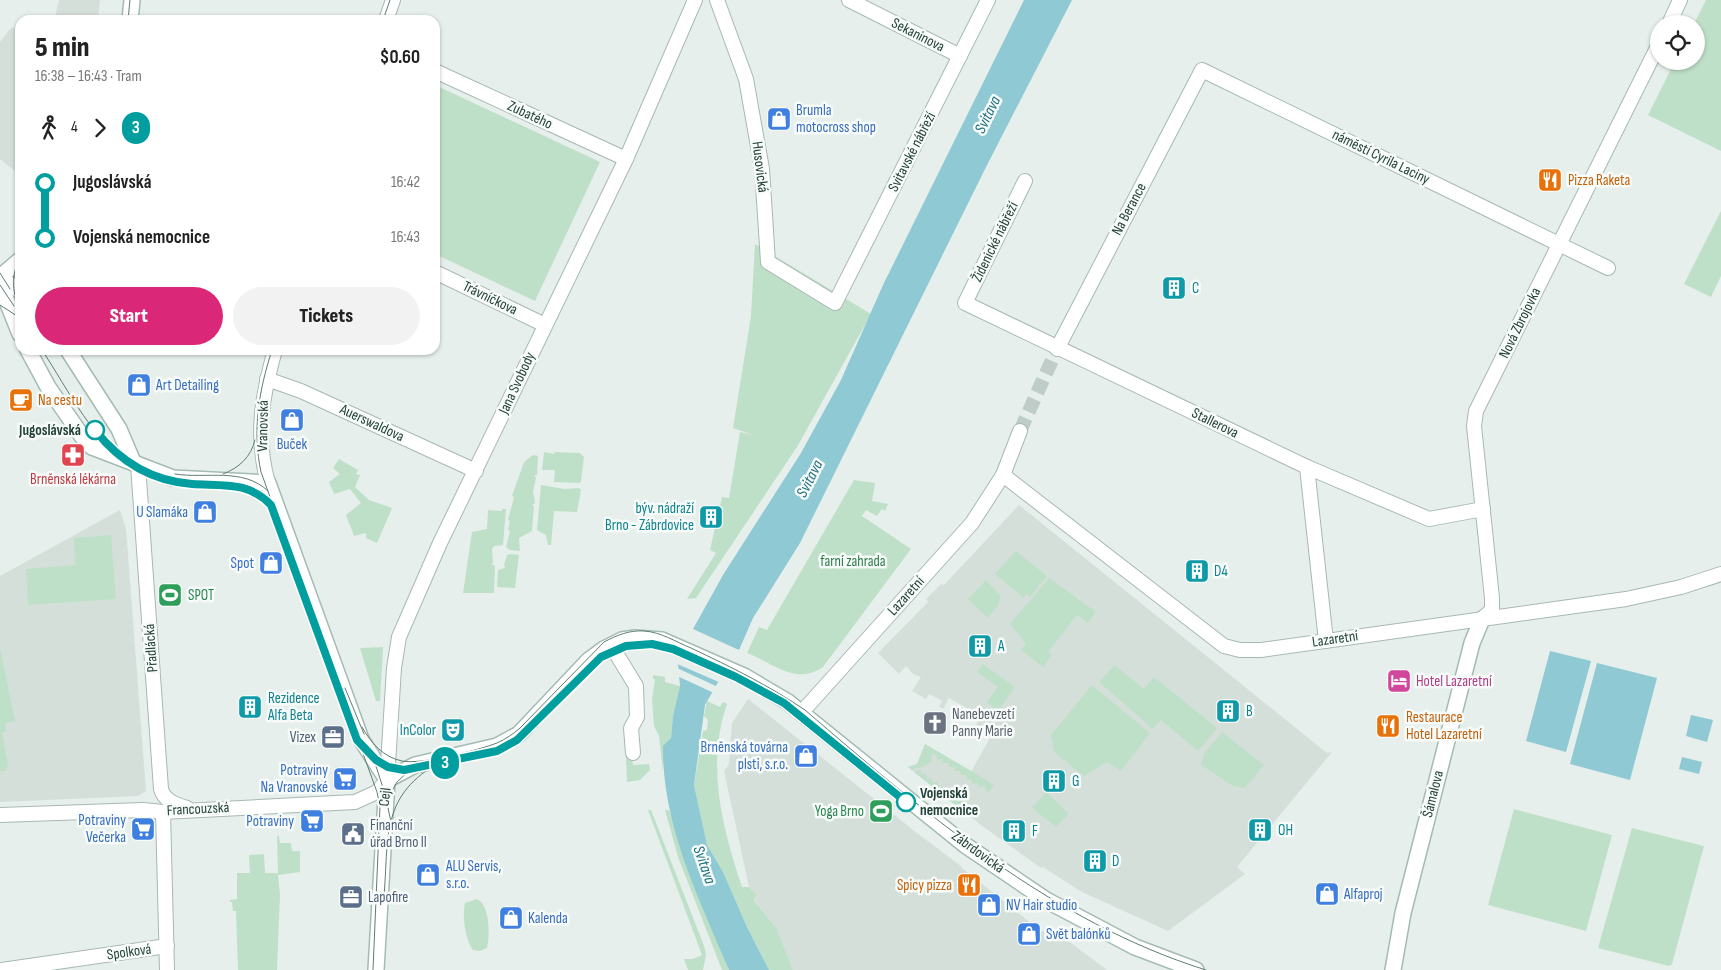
<!DOCTYPE html>
<meta charset="utf-8">
<style>
body{margin:0;font-family:"Sofia Sans Condensed",sans-serif;background:#f2f2f2;color:#222;height:100vh;display:flex;flex-direction:column;font-size:19px;white-space:nowrap}
*{box-sizing:border-box;margin:0}
p{font-size:16px;color:#767676}
.icon{flex:none;width:28px;height:28px;fill:none;stroke:currentColor;stroke-width:2;stroke-linecap:round;stroke-linejoin:round}
.map{position:relative;flex:1;overflow:hidden}
.sheet{position:absolute;left:15px;top:15px;width:425px;height:340px;display:flex;flex-direction:column;background:#fff;border-radius:15px;box-shadow:0 1px 4px #0004}
.sheet>*{flex:none}
.badge{padding:0 10px;border-radius:16px;font-size:18px;line-height:32px}
.buttons{position:absolute;left:1650px;top:15px;display:grid;gap:10px}
.buttons a{display:grid;place-items:center;width:55px;height:55px;border-radius:50%;background:#fff;box-shadow:0 1px 4px #0004;font-size:25px}
.map>.badge{position:absolute;translate:-50% -50%;box-shadow:0 0 0 2px #fff}
.legs{display:flex;align-items:center;gap:8px;height:55px;padding:0 20px;font-size:16px}
.legs p{margin-inline-start:auto}
.head{display:flex;align-items:center;justify-content:space-between;height:85px;padding:0 20px}
h1{font-size:28px;font-weight:800;line-height:38px}
.button{display:flex;gap:10px;margin-top:auto;padding:10px 20px}
.button a{flex:1;height:58px;border-radius:30px;background:#db2777;color:#fff;font-size:20px;font-weight:800;line-height:58px;text-align:center}
.button a+a{background:#f2f2f2;color:#222}
ul{padding:0 20px;list-style:none}
li{display:flex;align-items:center;gap:18px;height:55px;font-size:19px}
li i{display:grid;place-items:center;width:8px;height:100%;margin:0 6px;background:currentColor}
li i::after{content:'';width:12px;height:12px;margin:-6px;border:4px solid;border-radius:50%;background:#fff}
li p{margin-inline-start:auto}
li:first-child i{background:linear-gradient(#0000 50%,currentColor 0)}
li:last-child i{background:linear-gradient(currentColor 50%,#0000 0)}
.map>svg:first-child{display:block}
</style>
<div class="map">
<svg width="1721" height="970" viewBox="0 0 1721 970">
<rect width="100%" height="100%" fill="#e6efeb"/>
<g fill="#d4dfda">
<polygon points="59,0 100,0 98,20 40,20 55,17"/>
<polygon points="20,26 20,175 0,159 0,42 10,29"/>
<polygon points="1019,505 1327,753 1332,752 1237,867 1245,874 1168,931 1082,892 1043,867 1041,868 985,828 908,767 917,764 925,744 971,772 991,736 975,727 981,716 949,698 943,709 939,706 942,701 929,694 926,699 912,691 921,677 914,675 906,666 899,674 878,653 928,602 926,599 941,584 944,585"/>
<polygon points="120,510 126,529 146,791 138,796 0,802 0,576"/>
<polygon points="748,699 917,833 961,866 962,868 1042,932 1048,926 1107,970 793,970 777,929 754,899 757,895 749,887 724,771 729,764 732,723"/>
</g>
<g fill="#bfe0c8">
<polygon points="1706,0 1721,0 1721,151 1648,115 1675,61 1696,61 1696,24 1694,24"/>
<polygon points="435,85 600,162 535,301 435,254"/>
<polygon points="1721,211 1721,276 1711,297 1684,284"/>
<polygon points="755,244 871,314 797,447 696,598 687,599 716,553 710,550 722,497 729,498 740,432 753,435 733,428 751,316"/>
<polygon points="544,452 554,454 555,452 580,453 584,457 581,482 579,483 554,482 555,470 542,470"/>
<polygon points="533,455 538,456 537,475 534,475 536,478 533,491 535,503 532,505 534,506 532,531 519,538 520,551 510,550 506,547 510,531 508,530 510,521 508,520 514,497 512,496 524,462"/>
<polygon points="339,459 358,470 356,474 360,475 355,487 369,500 392,508 377,543 366,538 366,533 354,536 346,515 361,503 350,489 334,494 329,482 340,474 333,468"/>
<path d="M854 480 875 483 872 501 888 504 885 511 882 509 877 516 866 510 862 516 911 549 823 667C796 686 773 663 747 653L759 627 767 630Z"/>
<polygon points="541,485 564,489 579,488 581,490 577,512 554,511 551,545 548,545 546,535 537,530"/>
<polygon points="502,509 506,509 503,545 494,546 492,549 493,563 491,564 495,566 494,593 463,593 472,532 487,529 488,510 502,511"/>
<polygon points="111,535 116,599 28,605 26,569 75,565 74,538"/>
<polygon points="1016,551 1047,576 1030,597 1026,594 1024,598 995,574"/>
<polygon points="510,554 519,555 515,588 497,587 498,570 505,568 504,565 507,555"/>
<polygon points="1049,578 1096,612 1088,623 1077,615 1048,652 1052,655 1043,667 1021,650 1026,644 1010,624"/>
<polygon points="986,580 1000,595 999,604 988,618 968,599"/>
<polygon points="383,647 380,701 376,701 360,648"/>
<polygon points="0,648 15,721 5,723 6,731 2,732 8,766 5,771 0,771"/>
<polygon points="983,664 1015,687 998,711 987,702 998,687 977,672"/>
<polygon points="1115,665 1144,689 1154,677 1217,728 1198,751 1161,720 1153,729 1099,682"/>
<polygon points="653,675 665,677 665,682 680,686 673,716 671,738 664,746 663,772 659,736 654,726 652,699 655,679 653,679"/>
<polygon points="1092,685 1150,733 1121,771 1107,762 1084,776 1054,752 1051,735"/>
<path d="M707 701 720 707 723 702 727 704C706 765 722 827 742 887H749L757 895 754 900 777 929 793 970H769L747 927 723 872 707 846 694 785 703 731 707 730 708 720 704 716Z"/>
<polygon points="1222,732 1264,765 1245,788 1233,786 1201,765 1204,754"/>
<polygon points="925,744 985,779 994,786 987,793 985,786 978,787 977,783 972,784 971,779 967,780 966,775 961,775 960,771 955,771 954,767 949,767 948,763 943,763 942,759 937,760 936,754 931,755 932,761 925,766 912,770 908,767 917,764"/>
<polygon points="632,756 633,765 649,764 650,770 640,780 627,782 626,757"/>
<polygon points="920,770 921,774 926,774 927,779 932,778 932,783 937,782 939,787 943,786 944,791 949,790 950,795 955,794 956,799 961,798 967,807 976,807 970,817 914,772"/>
<polygon points="1046,792 1069,814 1056,827 1032,808"/>
<polygon points="1514,809 1612,835 1586,931 1488,905"/>
<polygon points="648,810 651,810 704,946 706,955 703,970 688,970 684,959 693,959 702,955"/>
<polygon points="665,810 669,810 689,872 729,970 722,970 678,857"/>
<polygon points="1632,828 1704,846 1672,964 1669,966 1598,948"/>
<polygon points="277,836 279,836 280,843 291,843 292,851 300,851 300,872 278,875 280,895 277,970 238,970 236,911 233,911 232,902 230,902 230,900 237,899 237,873 250,873 249,855 264,854 265,873 278,873"/>
<path d="M477 899C490 905 490 936 487 948L480 951 473 950C465 939 462 916 465 903Z"/>
</g>
<g fill="#8ec9d4">
<path d="M1024 0H1072L987 165 800 543 753 618 739 650 737 649 705 705 694 785 707 845 723 872 747 927 769 970H729C699 898 662 826 663 746L671 738 673 716 680 686 678 664 693 629 723 575 801 453 841 380 883 285Z"/>
<polygon points="1550,651 1591,661 1566,752 1526,741"/>
<polygon points="1597,663 1657,678 1630,780 1570,764"/>
<polygon points="1691,715 1713,720 1707,742 1686,736"/>
<polygon points="1682,757 1702,762 1699,774 1679,769"/>
</g>
<g fill="#e6efeb">
<polygon points="691,628 741,651 738,652 721,683 675,663"/>
<polygon points="677,668 718,687 714,693 677,676"/>
</g>
<g fill="none" stroke-linecap="round" stroke-linejoin="round">
<polyline stroke="#bfccc8" stroke-width="14" stroke-dasharray="14 7" stroke-linecap="butt" points="1020,431 1057,349"/>
<defs>
<g id="street">
<polyline points="717,0 746,79 762,169 768,262 835,303 988,0"/>
<polyline points="849,0 960,56"/>
<polyline points="386,20 393,0"/>
<polyline points="1669,24 1680,0"/>
<polyline points="435,71 626,159"/>
<polyline points="1025,181 965,303 1307,467 1326,641"/>
<polyline points="435,272 545,325"/>
<polyline points="1057,349 1202,70 1608,268"/>
<polyline points="267,379 301,391 476,471"/>
<path d="M138 465 161 789C164 801 177 805 187 808"/>
<polyline points="1307,467 1429,519 1483,509"/>
<polyline points="1003,475 1224,646 1240,650 1261,650 1626,599 1681,587 1721,574"/>
<path d="M268 483C255 436 262 396 275 350"/>
<polyline points="1482,619 1492,610 1492,598 1474,426 1476,411 1659,44"/>
<polyline points="611,645 636,686 637,717 631,728 633,753"/>
<polyline points="802,712 972,523 1003,475 1020,431"/>
<polyline points="163,812 167,970"/>
<polyline points="0,815 143,810 163,812 355,802 377,792 387,780 394,668 399,637 440,543 626,159 695,0"/>
<polyline points="2,970 167,946"/>
</g>
<g id="secondary">
<polyline points="130,20 132,0"/>
<polyline points="0,277 20,260"/>
<polyline points="0,278 20,291"/>
<polyline points="0,284 20,334"/>
<polyline points="28,350 48,387 86,442 92,447 173,478 268,483 361,739 387,780"/>
<polyline points="68,350 119,429 133,462"/>
<polyline points="387,780 415,765 497,746 519,734 589,660 604,649 622,640 635,638 662,640 744,676 788,702 965,845 1046,900 1135,947 1196,970"/>
<polyline points="376,970 387,780"/>
<polyline points="1393,970 1403,913 1472,643 1482,619"/>
</g>
</defs>
<use href="#street" stroke="#a8b8b2" stroke-width="16"/>
<use href="#secondary" stroke="#a4bbb3" stroke-width="18"/>
<use href="#street" stroke="#fff" stroke-width="14"/>
<use href="#secondary" stroke="#fff" stroke-width="15"/>
<g stroke="#5f7d75" stroke-width="1">
<polyline points="128,20 130,0"/>
<polyline points="383,20 390,0"/>
<path d="M20 258C10 275 13 295 20 312"/>
<polyline points="0,273 10,289"/>
<polyline points="0,285 14,306"/>
<polyline points="0,305 17,316"/>
<path d="M42 350C68 389 95 446 137 469 154 478 174 483 192 484 222 486 248 481 271 505"/>
<path d="M272 350C259 390 252 430 261 472L377 792 380 806 373 970"/>
<path d="M175 474C206 479 243 467 268 491"/>
<path d="M223 474C239 468 251 457 255 440"/>
<polyline points="345,688 364,734"/>
<path d="M362 727C371 743 383 757 402 761 421 765 479 750 497 743 506 739 513 734 520 728L604 642C617 635 630 630 644 631 661 632 676 642 691 648 731 667 768 685 805 710 925 813 1052 922 1206 970"/>
<path d="M357 740C374 763 395 774 423 767"/>
<path d="M489 753 517 740 595 663C634 631 666 646 706 664 723 671 740 678 756 687"/>
<polyline points="373,757 385,794 391,822"/>
<polyline points="385,803 397,782 412,768"/>
<path d="M384 896C389 840 380 798 435 765"/>
</g>
</g>
<g fill="none" stroke-linecap="round" stroke-linejoin="round">
<defs>
<path id="line-1" d="M95 430C120 462 152 481 192 484 222 486 248 481 271 505L357 740 376 760 388 767 404 770 497 751 517 740 601 657 626 646 652 644 673 649 736 677 784 703 906 802"/>
</defs>
<use href="#line-1" stroke="#fff" stroke-width="11"/>
<use href="#line-1" stroke="#009e9e" stroke-width="8"/>
</g>
<defs>
<symbol id="shop-square" viewBox="-11 -11 22 22"><rect x="-9" y="-9" width="18" height="18" rx="4" fill="#3f7fe0" stroke="#f7fbf9"/><path d="M-5-2.5h2.3a2.7 3.5 0 0 1 5.4 0H5L5.5 6h-11ZM-1.5-2.5h3a1.5 2.3 0 0 0-3 0Z" fill="#fff"/></symbol>
<symbol id="restaurant-square" viewBox="-11 -11 22 22"><rect x="-9" y="-9" width="18" height="18" rx="4" fill="#e8710a" stroke="#f7fbf9"/><path d="M-5-6h1v4h1v-4h1v4h1v-4h1v5L-1.5 .5V6h-2V.5L-5-1ZM5-6V6H3V1.5H1.5Q1.5-4 5-6Z" fill="#fff"/></symbol>
<symbol id="building-square" viewBox="-11 -11 22 22"><rect x="-9" y="-9" width="18" height="18" rx="4" fill="#0f9aa8" stroke="#f7fbf9"/><path d="M-4-6H4V6H1V3H-1V6H-4ZM-2.5-4.3h1.7v1.8h-1.7ZM.8-4.3h1.7v1.8H.8ZM-2.5-1h1.7V.8h-1.7ZM.8-1h1.7V.8H.8Z" fill="#fff"/></symbol>
<symbol id="cafe-square" viewBox="-11 -11 22 22"><rect x="-9" y="-9" width="18" height="18" rx="4" fill="#e8710a" stroke="#f7fbf9"/><path d="M-5.5-4.5H6V0H3Q3 3.5 0 3.5H-2.5Q-5.5 3.5-5.5 0ZM3-3.2v2h1.7v-2ZM-6 4.5H4V6H-6Z" fill="#fff"/></symbol>
<symbol id="pharmacy-square" viewBox="-11 -11 22 22"><rect x="-9" y="-9" width="18" height="18" rx="4" fill="#e0444e" stroke="#f7fbf9"/><path d="M-2-6h4v4h4v4h-4v4h-4v-4h-4v-4h4Z" fill="#fff"/></symbol>
<symbol id="stadium-square" viewBox="-11 -11 22 22"><rect x="-9" y="-9" width="18" height="18" rx="4" fill="#2e9e5b" stroke="#f7fbf9"/><path d="M0-5a6.5 5 0 1 0 0 10a6.5 5 0 1 0 0-10ZM-3.5-1.8h7v3.6h-7Z" fill="#fff"/></symbol>
<symbol id="hotel-square" viewBox="-11 -11 22 22"><rect x="-9" y="-9" width="18" height="18" rx="4" fill="#d1479c" stroke="#f7fbf9"/><path d="M-6-4.5h1.5V1H6V5H4.5V3h-9V5H-6ZM-4 0a1.8 1.8 0 1 1 3.6 0ZM.5 0V-2.5h3Q6-2.5 6 0Z" fill="#fff"/></symbol>
<symbol id="church-square" viewBox="-11 -11 22 22"><rect x="-9" y="-9" width="18" height="18" rx="4" fill="#6b7280" stroke="#f7fbf9"/><path d="M-1.2-6h2.4v3.5h3.3v2.4h-3.3V6h-2.4V-.1h-3.3v-2.4h3.3Z" fill="#fff"/></symbol>
<symbol id="theatre-square" viewBox="-11 -11 22 22"><rect x="-9" y="-9" width="18" height="18" rx="4" fill="#0f9aa8" stroke="#f7fbf9"/><path d="M-5-5.5Q0-4 5-5.5V0Q5 5 0 6Q-5 5-5 0ZM-3.3-2.5H-1v1.5H-3.3ZM1-2.5H3.3v1.5H1ZM-2.8 1Q0 5.5 2.8 1Z" fill="#fff"/></symbol>
<symbol id="office-square" viewBox="-11 -11 22 22"><rect x="-9" y="-9" width="18" height="18" rx="4" fill="#5c6f8a" stroke="#f7fbf9"/><path d="M-6-3h4V-5.5h4V-3h4V5H-6ZM-1-4.5V-3h2v-1.5ZM-6 0V1H6V0Z" fill="#fff"/></symbol>
<symbol id="supermarket-square" viewBox="-11 -11 22 22"><rect x="-9" y="-9" width="18" height="18" rx="4" fill="#3f7fe0" stroke="#f7fbf9"/><path d="M-6-5.5h2.5l.6 2H6L4.5 2H-2.5L-4.4-4H-6ZM-1.5 3.2a1.3 1.3 0 1 0 .1 0ZM3 3.2a1.3 1.3 0 1 0 .1 0Z" fill="#fff"/></symbol>
<symbol id="civic-square" viewBox="-11 -11 22 22"><rect x="-9" y="-9" width="18" height="18" rx="4" fill="#5c6f8a" stroke="#f7fbf9"/><path d="M-.6-6.5H3V-4.5H.6V-3L4-1V1h2V6H-6V1h2V-1L-.6-3ZM-1.2 2.5V6h2.4V2.5Z" fill="#fff"/></symbol>
</defs>
<g fill-rule="evenodd">
<use href="#shop-square" x="765" y="105" width="28" height="28"/>
<use href="#restaurant-square" x="1536" y="166" width="28" height="28"/>
<use href="#building-square" x="1160" y="274" width="28" height="28"/>
<use href="#shop-square" x="125" y="371" width="28" height="28"/>
<use href="#cafe-square" x="7" y="386" width="28" height="28"/>
<use href="#shop-square" x="278" y="406" width="28" height="28"/>
<use href="#pharmacy-square" x="59" y="441" width="28" height="28"/>
<use href="#shop-square" x="191" y="498" width="28" height="28"/>
<use href="#building-square" x="697" y="503" width="28" height="28"/>
<use href="#shop-square" x="257" y="549" width="28" height="28"/>
<use href="#building-square" x="1183" y="557" width="28" height="28"/>
<use href="#stadium-square" x="156" y="581" width="28" height="28"/>
<use href="#building-square" x="966" y="632" width="28" height="28"/>
<use href="#hotel-square" x="1385" y="667" width="28" height="28"/>
<use href="#building-square" x="236" y="693" width="28" height="28"/>
<use href="#building-square" x="1214" y="697" width="28" height="28"/>
<use href="#church-square" x="921" y="709" width="28" height="28"/>
<use href="#restaurant-square" x="1374" y="712" width="28" height="28"/>
<use href="#theatre-square" x="439" y="716" width="28" height="28"/>
<use href="#office-square" x="319" y="723" width="28" height="28"/>
<use href="#shop-square" x="792" y="742" width="28" height="28"/>
<use href="#supermarket-square" x="331" y="765" width="28" height="28"/>
<use href="#building-square" x="1040" y="767" width="28" height="28"/>
<use href="#stadium-square" x="867" y="797" width="28" height="28"/>
<use href="#supermarket-square" x="298" y="807" width="28" height="28"/>
<use href="#supermarket-square" x="129" y="815" width="28" height="28"/>
<use href="#building-square" x="1246" y="816" width="28" height="28"/>
<use href="#building-square" x="1000" y="817" width="28" height="28"/>
<use href="#civic-square" x="339" y="820" width="28" height="28"/>
<use href="#building-square" x="1081" y="847" width="28" height="28"/>
<use href="#shop-square" x="414" y="861" width="28" height="28"/>
<use href="#restaurant-square" x="955" y="871" width="28" height="28"/>
<use href="#shop-square" x="1313" y="880" width="28" height="28"/>
<use href="#office-square" x="337" y="883" width="28" height="28"/>
<use href="#shop-square" x="975" y="891" width="28" height="28"/>
<use href="#shop-square" x="497" y="904" width="28" height="28"/>
<use href="#shop-square" x="1015" y="920" width="28" height="28"/>
</g>
<g fill="#fff" stroke="#009e9e" stroke-width="2.5">
<circle cx="95" cy="430" r="9"/>
<circle cx="906" cy="802" r="9"/>
</g>
<g text-anchor="middle" dominant-baseline="central" stroke-width="5" stroke-linejoin="round" paint-order="stroke">
<g font-size="15" fill="#24423a" stroke="#f7fbf9">
<text transform="translate(918 35) rotate(27)">Sekaninova</text>
<text transform="translate(530 115) rotate(25)">Zubatého</text>
<text transform="translate(912 152) rotate(-63)">Svitavské nábřeží</text>
<text transform="translate(1381 157) rotate(26)">náměstí Cyrila Laciny</text>
<text transform="translate(760 167) rotate(83)">Husovická</text>
<text transform="translate(1129 209) rotate(-62)">Na Berance</text>
<text transform="translate(995 242) rotate(-64)">Židenické nábřeží</text>
<text transform="translate(490 298) rotate(26)">Trávníčkova</text>
<text transform="translate(1520 323) rotate(-64)">Nová Zbrojovka</text>
<text transform="translate(517 383) rotate(-65)">Jana Svobody</text>
<text transform="translate(372 423) rotate(25)">Auerswaldova</text>
<text transform="translate(1215 423) rotate(26)">Stallerova</text>
<text transform="translate(263 426) rotate(-89)">Vranovská</text>
<text transform="translate(906 596) rotate(-48)">Lazaretní</text>
<text transform="translate(1335 639) rotate(-8)">Lazaretní</text>
<text transform="translate(151 648) rotate(-94)">Přadlácká</text>
<text transform="translate(1433 794) rotate(-76)">Šámalova</text>
<text transform="translate(385 797) rotate(-84)">Cejl</text>
<text transform="translate(198 809) rotate(-3)">Francouzská</text>
<text transform="translate(978 852) rotate(36)">Zábrdovická</text>
<text transform="translate(129 952) rotate(-8)">Spolková</text>
</g>
<g font-size="15" fill="#366cbe" stroke="#f7fbf9" text-anchor="start">
<text x="796" y="110">Brumla<tspan x="796" dy="17">motocross shop</tspan></text>
<text x="156" y="385">Art Detailing</text>
<text x="292" y="444" text-anchor="middle">Buček</text>
<text x="188" y="512" text-anchor="end">U Slamáka</text>
<text x="254" y="563" text-anchor="end">Spot</text>
<text x="788" y="747" text-anchor="end">Brněnská továrna<tspan x="788" dy="17">plsti, s.r.o.</tspan></text>
<text x="328" y="770" text-anchor="end">Potraviny<tspan x="328" dy="17">Na Vranovské</tspan></text>
<text x="126" y="820" text-anchor="end">Potraviny<tspan x="126" dy="17">Večerka</tspan></text>
<text x="294" y="821" text-anchor="end">Potraviny</text>
<text x="446" y="866">ALU Servis,<tspan x="446" dy="17">s.r.o.</tspan></text>
<text x="1344" y="894">Alfaproj</text>
<text x="1006" y="905">NV Hair studio</text>
<text x="528" y="918">Kalenda</text>
<text x="1046" y="934">Svět balónků</text>
</g>
<g font-size="15" fill="#c56008" stroke="#f7fbf9" text-anchor="start">
<text x="1568" y="180">Pizza Raketa</text>
<text x="38" y="400">Na cestu</text>
<text x="1406" y="717">Restaurace<tspan x="1406" dy="17">Hotel Lazaretní</tspan></text>
<text x="952" y="885" text-anchor="end">Spicy pizza</text>
</g>
<g font-size="15" fill="#0d838f" stroke="#f7fbf9" text-anchor="start">
<text x="1192" y="288">C</text>
<text x="694" y="508" text-anchor="end">býv. nádraží<tspan x="694" dy="17">Brno - Zábrdovice</tspan></text>
<text x="1214" y="571">D4</text>
<text x="998" y="646">A</text>
<text x="268" y="698">Rezidence<tspan x="268" dy="17">Alfa Beta</tspan></text>
<text x="1246" y="711">B</text>
<text x="436" y="730" text-anchor="end">InColor</text>
<text x="1072" y="781">G</text>
<text x="1278" y="830">OH</text>
<text x="1032" y="831">F</text>
<text x="1112" y="861">D</text>
</g>
<g font-size="15" font-weight="bold" fill="#24423a" stroke="#f7fbf9" text-anchor="end">
<text x="81" y="430">Jugoslávská</text>
<text x="920" y="793" text-anchor="start">Vojenská<tspan x="920" dy="17">nemocnice</tspan></text>
</g>
<g font-size="15" fill="#be3a42" stroke="#f7fbf9">
<text x="73" y="479">Brněnská lékárna</text>
</g>
<g font-size="15" fill="#2d7a4b" stroke="#f7fbf9">
<text x="853" y="561">farní zahrada</text>
</g>
<g font-size="15" fill="#27864d" stroke="#f7fbf9" text-anchor="start">
<text x="188" y="595">SPOT</text>
<text x="864" y="811" text-anchor="end">Yoga Brno</text>
</g>
<g font-size="15" fill="#b23c85" stroke="#f7fbf9" text-anchor="start">
<text x="1416" y="681">Hotel Lazaretní</text>
</g>
<g font-size="15" fill="#5b616d" stroke="#f7fbf9" text-anchor="start">
<text x="952" y="714">Nanebevzetí<tspan x="952" dy="17">Panny Marie</tspan></text>
</g>
<g font-size="15" fill="#4e5e75" stroke="#f7fbf9" text-anchor="start">
<text x="316" y="737" text-anchor="end">Vizex</text>
<text x="370" y="825">Finanční<tspan x="370" dy="17">úřad Brno II</tspan></text>
<text x="368" y="897">Lapofire</text>
</g>
<g font-size="16" font-style="italic" fill="#1c6f80" stroke="#f7fbf9">
<text transform="translate(988 115) rotate(-64)">Svitava</text>
<text transform="translate(810 479) rotate(-63)">Svitava</text>
<text transform="translate(704 865) rotate(71)">Svitava</text>
</g>
</g>
</svg>
<div class="buttons">
<a><svg class="icon" aria-label="locate" viewBox="0 0 24 24"><circle cx="12" cy="12" r="6"/><path d="M12 2v4M12 18v4M2 12h4M18 12h4"/></svg></a>
</div>
<b class="badge" style="left:445px;top:763px;background:#009e9e;color:#fff">3</b>
<section class="sheet">
<div class="head"><div><h1>5 min</h1><p>16:38 – 16:43 · Tram</p></div><b>$0.60</b></div>
<div class="legs"><svg class="icon" aria-label="walk" viewBox="0 0 24 24"><circle cx="13" cy="4" r="2"/><path d="M13 8l-2 6 4 7M11 14l-3 7M7 12l3-4h3l4 4"/></svg>4<svg class="icon" aria-label="forward" viewBox="0 0 24 24"><path d="M9 5l7 7-7 7"/></svg><b class="badge" style="background:#009e9e;color:#fff">3</b></div>
<ul>
<li><i style="color:#009e9e"></i><b>Jugoslávská</b><p>16:42</p></li>
<li><i style="color:#009e9e"></i><b>Vojenská nemocnice</b><p>16:43</p></li>
</ul>
<div class="button"><a>Start</a><a>Tickets</a></div>
</section>
</div>
